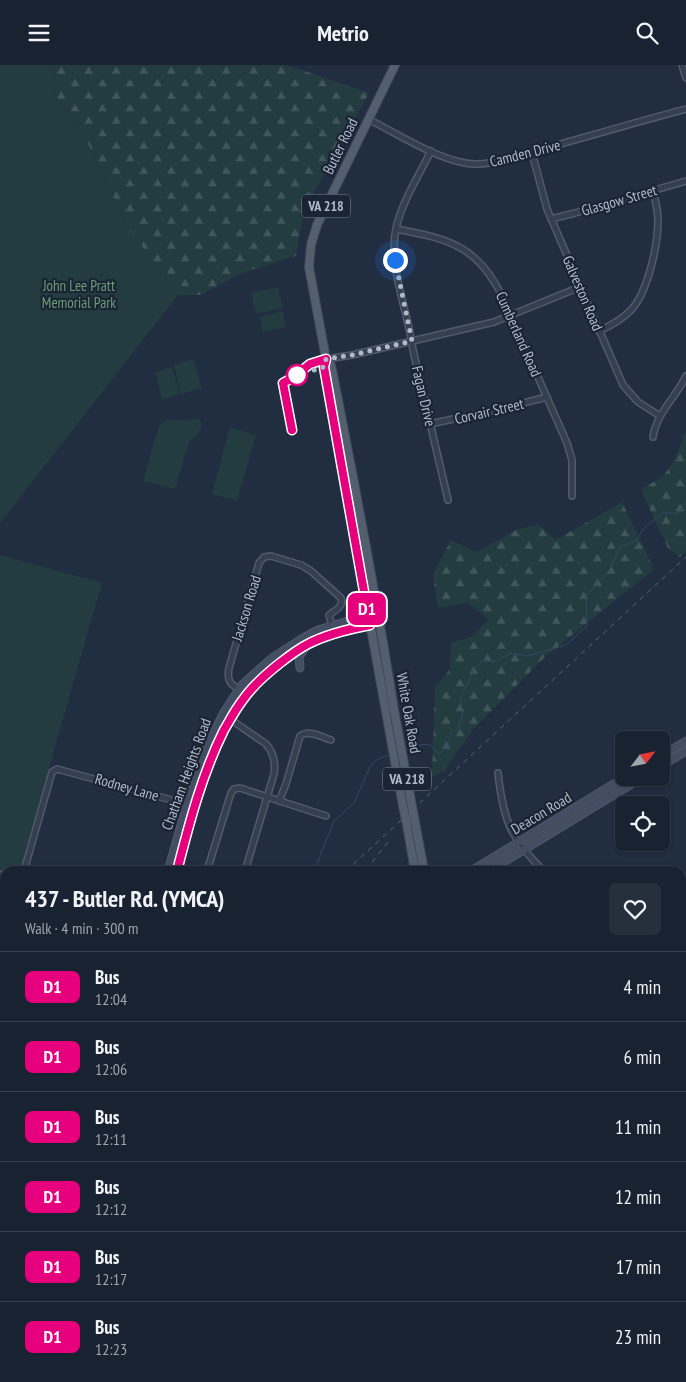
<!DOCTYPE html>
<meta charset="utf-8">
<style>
body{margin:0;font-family:"PT Sans Narrow",sans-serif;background:#262f3c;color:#f1f3f6;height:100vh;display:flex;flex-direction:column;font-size:19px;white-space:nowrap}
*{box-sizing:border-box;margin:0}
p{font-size:16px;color:#9fa4ab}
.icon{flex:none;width:28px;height:28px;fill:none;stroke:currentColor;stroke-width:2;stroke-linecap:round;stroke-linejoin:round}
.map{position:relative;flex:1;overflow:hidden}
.drawer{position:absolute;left:0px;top:801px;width:686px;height:516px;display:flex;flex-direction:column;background:#192230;border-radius:15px 15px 0 0;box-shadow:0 1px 4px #0004,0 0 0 1px #373f4c}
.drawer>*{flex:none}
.badge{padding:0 10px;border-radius:8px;font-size:18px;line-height:32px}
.needle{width:32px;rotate:58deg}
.controls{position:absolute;left:615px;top:666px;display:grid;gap:10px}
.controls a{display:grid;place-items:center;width:55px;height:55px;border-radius:8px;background:#192230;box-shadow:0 1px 4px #0004,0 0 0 1px #373f4c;font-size:25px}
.you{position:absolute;width:25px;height:25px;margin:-12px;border:4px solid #fff;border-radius:50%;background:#1a73e8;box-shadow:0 0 0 8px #1a73e833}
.map>.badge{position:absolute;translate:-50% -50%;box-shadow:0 0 0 2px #fff}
.round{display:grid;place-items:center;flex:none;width:52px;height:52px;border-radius:8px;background:#262f3c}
.headline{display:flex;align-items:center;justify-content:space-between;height:85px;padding:0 25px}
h1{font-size:24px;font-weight:700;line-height:38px}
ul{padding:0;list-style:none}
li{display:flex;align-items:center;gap:15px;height:70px;padding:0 25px;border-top:1px solid #373f4c}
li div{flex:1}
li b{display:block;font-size:19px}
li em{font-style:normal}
li .badge{min-width:55px;font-weight:700;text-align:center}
header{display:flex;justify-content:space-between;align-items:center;height:65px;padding:0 25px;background:#192230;font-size:22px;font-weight:700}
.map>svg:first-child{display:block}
</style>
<header><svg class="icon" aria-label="menu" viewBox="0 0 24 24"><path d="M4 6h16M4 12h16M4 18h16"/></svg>Metrio<svg class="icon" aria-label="search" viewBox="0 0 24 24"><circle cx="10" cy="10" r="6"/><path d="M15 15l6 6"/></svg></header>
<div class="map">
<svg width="686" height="1317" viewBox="0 0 686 1317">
<defs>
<pattern id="forest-firs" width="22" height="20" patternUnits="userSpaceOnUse" patternTransform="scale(1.25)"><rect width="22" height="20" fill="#233c40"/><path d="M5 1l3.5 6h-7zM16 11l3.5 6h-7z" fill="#41565a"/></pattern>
</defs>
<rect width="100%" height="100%" fill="#212d40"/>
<g fill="#233c40">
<polygon points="0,0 54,0 55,31 83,68 127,161 178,230 0,458"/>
<polygon points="278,222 283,243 256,249 251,228"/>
<polygon points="283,246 286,262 263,267 259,252"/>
<polygon points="193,294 202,323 181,329 174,300"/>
<polygon points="172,302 180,329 162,335 155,307"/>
<polygon points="199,354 202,359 199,367 189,377 175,424 143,416 159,360 166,355"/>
<polygon points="230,362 256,370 237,436 212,429"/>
<polygon points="0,490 102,518 26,783 21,806 8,806 0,804"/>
</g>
<g fill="url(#forest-firs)">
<polygon points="54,0 287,0 369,28 304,146 296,191 242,208 201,230 178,230 127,161 83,68 55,30"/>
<polygon points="686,365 686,487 680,492 668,483 641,425 664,410 674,396"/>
<polygon points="622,437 654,504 545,592 474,663 444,706 432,712 435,622 450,604 451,578 471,572 489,554 467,538 438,543 433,509 451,475 477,487 516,465 538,459 556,475"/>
</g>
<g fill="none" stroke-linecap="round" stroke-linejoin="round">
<g stroke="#334768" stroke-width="1">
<path d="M405 684C410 682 425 678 430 680 435 682 433 686 440 688L447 680 451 669 458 663 463 648 460 634 473 606 483 595 494 597 511 588 527 591 566 580 587 561 586 531 609 506 620 482 636 476 644 463 663 448H678L686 437"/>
<polyline points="314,806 334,756 354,738 371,700 378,694 391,689"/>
<polyline points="0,1216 5,1217"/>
</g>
<defs>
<g id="minor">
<polyline points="682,0 686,13"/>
<path d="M368 54C398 69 433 92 465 98 492 103 534 87 561 79 603 67 644 55 686 44"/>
<path d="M431 86C419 110 402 137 396 163 388 202 408 246 413 285L448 435"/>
<polyline points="532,88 547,144 623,320 638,337 660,351"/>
<polyline points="551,154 575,148 686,116"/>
<path d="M396 164C450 174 479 181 504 235L567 378 572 395V431"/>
<path d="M599 266C610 261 622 255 631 245 648 227 658 180 658 155 658 145 655 135 653 125"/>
<polyline points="326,294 352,290 494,257 580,222"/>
<polyline points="430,359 504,343 547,332"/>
<path d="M653 372C656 349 676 332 686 311"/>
<path d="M239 624C229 619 227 614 229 603L259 498 264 492 271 491 301 500 311 506 341 533C344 542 335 545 329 550L332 561"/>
<path d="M223 649 266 679C274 688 276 697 274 709L245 806"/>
<path d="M498 708C503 754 510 774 544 806"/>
<path d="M279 736 286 719 300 671C310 664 321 672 331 675"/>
<polyline points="24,806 52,707 57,704 190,740"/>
<polyline points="207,806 231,728 234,724 240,723 326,751"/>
<polyline points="0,809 5,810"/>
<polyline points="0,874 5,854"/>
<polyline points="0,884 5,885"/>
<polyline points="0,1009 5,980"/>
<polyline points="0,1040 5,1036"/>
<polyline points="681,1041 686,1035"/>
<polyline points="681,1103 686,1108"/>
<polyline points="681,1282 686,1288"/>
<polyline points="277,1317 281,1312"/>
<polyline points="449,1317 450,1312"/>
</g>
<g id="secondary">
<polyline points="300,603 299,592 306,581"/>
<polyline points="661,691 686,676"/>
<polyline points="661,701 686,686"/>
<polyline points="168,806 187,739 206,685 223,649 239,624 244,618 272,593 303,573 318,565 358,553 372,552"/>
<path d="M177 806C189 759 201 710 224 666 229 656 234 646 241 636 256 616 278 597 300 583 316 573 335 569 353 564 361 561 368 562 374 556"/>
<polyline points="471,806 625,712"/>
<polyline points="489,806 643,712"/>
<polyline points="0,929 5,932"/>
</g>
<g id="primary">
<polyline points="395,0 317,160 311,180 309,202 326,294 324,303 403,741"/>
<path d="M326 294 331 300C354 415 376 530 394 645"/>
<polyline points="407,760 415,806"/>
<polyline points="420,784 424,806"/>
<polyline points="388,1312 390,1317"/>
<polyline points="31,1317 35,1312"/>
<polyline points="43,1317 46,1312"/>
</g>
</defs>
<use href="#minor" stroke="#515a6a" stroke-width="8"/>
<use href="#secondary" stroke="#515a6a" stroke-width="9"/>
<use href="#primary" stroke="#3f4858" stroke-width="10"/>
<use href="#minor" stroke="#363f4f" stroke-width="5"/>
<use href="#secondary" stroke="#434d63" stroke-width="7"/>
<use href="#primary" stroke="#535e6f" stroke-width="8"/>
<g stroke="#576377" stroke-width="1" stroke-dasharray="5 5" stroke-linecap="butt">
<polyline points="346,806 686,492"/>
<polyline points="368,806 373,796 391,773"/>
<polyline points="0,1123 5,1119"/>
<polyline points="184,1317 187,1312"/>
</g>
<defs>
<g id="primary-bridge">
<polyline points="394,645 420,784"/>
<polyline points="403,741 407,760"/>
</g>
</defs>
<use href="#primary-bridge" stroke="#3f4858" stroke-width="10" stroke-linecap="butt"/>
<use href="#primary-bridge" stroke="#535e6f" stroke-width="8"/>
</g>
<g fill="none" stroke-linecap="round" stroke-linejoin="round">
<defs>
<path id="line" d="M177 806C189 759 202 709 224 665 230 655 235 645 242 636 252 621 266 609 280 598 289 591 298 584 308 579 327 569 349 564 370 560L324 302 326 294 310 299 294 312 283 318 292 365"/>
</defs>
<use href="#line" stroke="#fff" stroke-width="11"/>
<use href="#line" stroke="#e6007e" stroke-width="8"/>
<polyline stroke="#b1baca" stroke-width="5" stroke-dasharray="0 9" points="297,310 324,302 326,294 352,290 412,276 395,195"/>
</g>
<circle fill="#fff" stroke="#e6007e" stroke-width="2.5" cx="297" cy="310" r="10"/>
<g text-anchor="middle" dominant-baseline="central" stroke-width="4.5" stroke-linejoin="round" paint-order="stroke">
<g fill="#1b2434" stroke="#848d9d" stroke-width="1">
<rect x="302" y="129.5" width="48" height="23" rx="4"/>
<rect x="383" y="702.5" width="48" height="23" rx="4"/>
</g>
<g font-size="14" font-weight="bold" fill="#b1baca">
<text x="326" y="141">VA 218</text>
<text x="407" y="714">VA 218</text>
</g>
<g font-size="15" fill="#b1baca" stroke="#1b2434">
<text transform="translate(340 81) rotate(-64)">Butler Road</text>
<text transform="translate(525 88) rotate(-14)">Camden Drive</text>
<text transform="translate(619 135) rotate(-16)">Glasgow Street</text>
<text transform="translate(583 228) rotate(67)">Galveston Road</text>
<text transform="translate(519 269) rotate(66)">Cumberland Road</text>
<text transform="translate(424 331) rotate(77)">Fagan Drive</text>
<text transform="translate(489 346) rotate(-13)">Corvair Street</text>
<text transform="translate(246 543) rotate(-73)">Jackson Road</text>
<text transform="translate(409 648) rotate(80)">White Oak Road</text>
<text transform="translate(186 709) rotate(-70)">Chatham Heights Road</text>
<text transform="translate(127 722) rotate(16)">Rodney Lane</text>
<text transform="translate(541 748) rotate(-31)">Deacon Road</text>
</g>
<g font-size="15" fill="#669e76" stroke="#1b2434">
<text x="79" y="220">John Lee Pratt<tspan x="79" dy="17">Memorial Park</tspan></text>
</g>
</g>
</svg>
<div class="controls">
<a><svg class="needle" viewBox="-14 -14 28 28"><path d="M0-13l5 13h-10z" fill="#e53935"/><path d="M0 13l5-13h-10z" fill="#9fa4ab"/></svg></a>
<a><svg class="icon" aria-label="locate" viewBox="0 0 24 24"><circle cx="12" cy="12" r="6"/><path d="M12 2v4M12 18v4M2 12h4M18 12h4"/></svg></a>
</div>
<div class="you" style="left:395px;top:195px"></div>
<b class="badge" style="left:367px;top:544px;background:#e6007e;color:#fff">D1</b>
<section class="drawer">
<div class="headline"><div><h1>437 - Butler Rd. (YMCA)</h1><p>Walk · 4 min · 300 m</p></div><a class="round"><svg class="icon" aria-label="heart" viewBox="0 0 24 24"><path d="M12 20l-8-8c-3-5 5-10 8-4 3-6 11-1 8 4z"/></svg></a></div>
<ul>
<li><span class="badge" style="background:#e6007e;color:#fff">D1</span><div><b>Bus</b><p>12:04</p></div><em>4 min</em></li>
<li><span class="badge" style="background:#e6007e;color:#fff">D1</span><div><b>Bus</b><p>12:06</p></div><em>6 min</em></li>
<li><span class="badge" style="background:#e6007e;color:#fff">D1</span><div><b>Bus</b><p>12:11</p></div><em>11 min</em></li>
<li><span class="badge" style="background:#e6007e;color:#fff">D1</span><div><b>Bus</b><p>12:12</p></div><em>12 min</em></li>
<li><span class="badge" style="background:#e6007e;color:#fff">D1</span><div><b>Bus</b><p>12:17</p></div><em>17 min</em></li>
<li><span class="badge" style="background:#e6007e;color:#fff">D1</span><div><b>Bus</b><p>12:23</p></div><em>23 min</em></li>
</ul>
</section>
</div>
